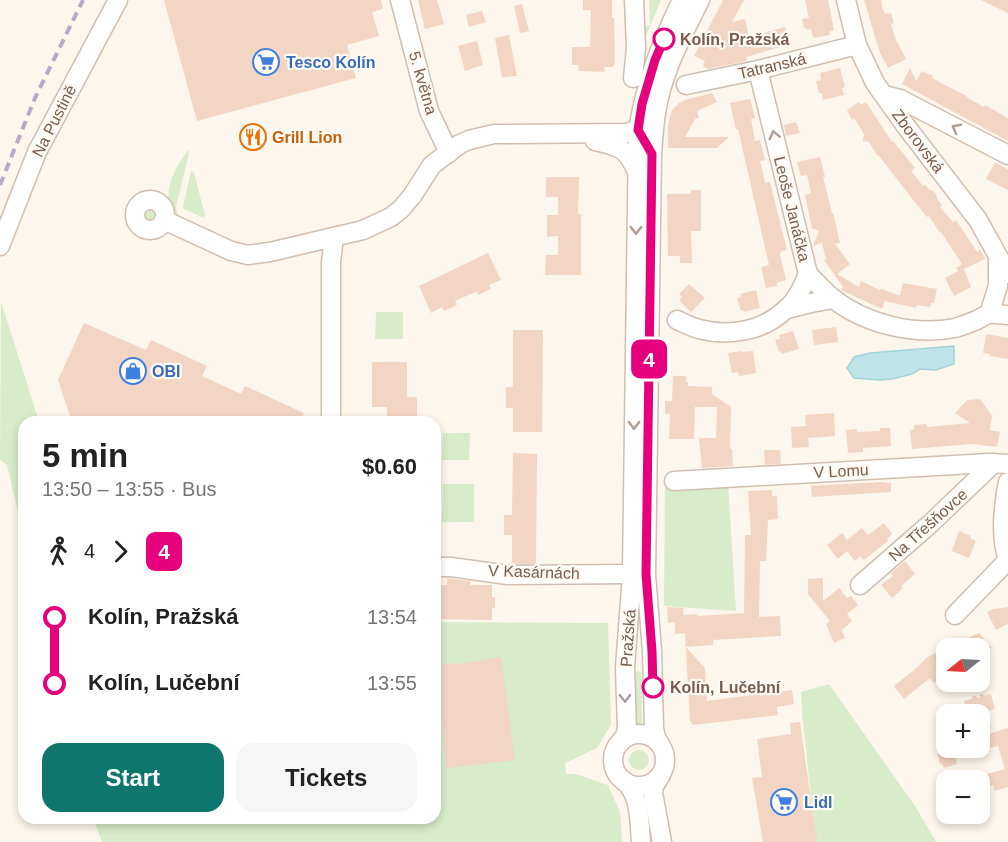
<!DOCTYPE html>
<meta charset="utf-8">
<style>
body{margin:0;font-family:Helvetica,sans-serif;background:#f6f6f6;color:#222;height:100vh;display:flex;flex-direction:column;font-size:22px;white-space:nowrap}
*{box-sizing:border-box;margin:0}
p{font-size:20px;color:#767676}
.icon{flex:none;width:33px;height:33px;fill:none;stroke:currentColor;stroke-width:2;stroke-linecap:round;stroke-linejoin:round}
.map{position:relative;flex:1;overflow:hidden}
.panel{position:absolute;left:18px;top:416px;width:423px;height:408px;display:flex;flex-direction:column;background:#fff;border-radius:18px;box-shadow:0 3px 9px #0003}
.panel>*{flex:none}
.badge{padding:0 12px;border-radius:9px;font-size:21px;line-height:39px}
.needle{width:39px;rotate:252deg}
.buttons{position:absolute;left:936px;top:638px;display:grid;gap:12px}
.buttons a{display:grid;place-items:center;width:54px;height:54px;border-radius:12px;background:#fff;box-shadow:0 3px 9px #0003;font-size:30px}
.map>.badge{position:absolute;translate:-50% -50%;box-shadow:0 0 0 3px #fff}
.legs{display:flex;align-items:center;gap:9px;height:66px;padding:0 24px;font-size:20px}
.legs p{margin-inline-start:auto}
.headline{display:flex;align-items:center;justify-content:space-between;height:102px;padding:0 24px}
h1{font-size:33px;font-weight:700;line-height:45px}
.cta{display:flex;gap:12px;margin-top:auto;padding:12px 24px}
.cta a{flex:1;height:69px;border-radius:18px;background:#0f766e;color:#fff;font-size:24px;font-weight:700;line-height:69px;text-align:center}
.cta a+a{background:#f6f6f6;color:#222}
ul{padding:0 24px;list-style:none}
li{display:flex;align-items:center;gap:21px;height:66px;font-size:22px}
li i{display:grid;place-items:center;width:9px;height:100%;margin:0 8px;background:currentColor}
li i::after{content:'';width:15px;height:15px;margin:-8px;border:4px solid;border-radius:50%;background:#fff}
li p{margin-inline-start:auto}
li:first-child i{background:linear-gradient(#0000 50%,currentColor 0)}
li:last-child i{background:linear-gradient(currentColor 50%,#0000 0)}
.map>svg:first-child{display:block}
</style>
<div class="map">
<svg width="1008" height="842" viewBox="0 0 1008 842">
<rect width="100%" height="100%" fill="#fdf6ec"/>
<g fill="#d8ecc9">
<polygon points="649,0 661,0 644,41 642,27 650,25"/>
<path d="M190 149 176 207 178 216C174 211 170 205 169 198 166 185 180 158 190 149Z"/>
<polygon points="191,171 194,173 205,215 204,218 184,209 183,207"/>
<circle cx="150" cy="214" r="7"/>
<polygon points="1,302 39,421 24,422 24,537 7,465 0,460"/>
<polygon points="376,312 403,312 403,339 375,339"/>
<polygon points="443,433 470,433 469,460 442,460"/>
<polygon points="728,483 736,611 664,606 665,485"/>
<polygon points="443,484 474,484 474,522 442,522"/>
<polygon points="435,622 608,623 611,725 597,748 565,763 566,774 576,774 608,785 620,812 622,842 102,842 93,818 435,818"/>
<polygon points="635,671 641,672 642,726 634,727"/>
<polygon points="829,684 917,809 936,842 816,842 802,713 801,692"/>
<circle cx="639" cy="760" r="10"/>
</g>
<polygon fill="#bfe3e8" stroke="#a5d3da" stroke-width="1.5" points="954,346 954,364 936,370 920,369 912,374 892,379 880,380 854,378 847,368 854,357 870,353"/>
<g fill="#f3d5c3">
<polygon points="164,0 381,0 383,9 372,12 379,36 347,45 356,78 197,121"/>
<polygon points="418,0 437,0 444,24 425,29"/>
<polygon points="583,0 612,0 612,18 614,18 615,63 613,67 604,67 605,72 578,71 579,65 572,65 572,47 590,47 591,10 583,10"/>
<polygon points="723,0 744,0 732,22 745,19 749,37 785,27 790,44 746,57 747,61 708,69 703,66 705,61 694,56"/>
<polygon points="805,0 828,0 834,30 829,32 830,35 813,38 811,29 807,30 806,28 804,28 802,19 809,18"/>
<polygon points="864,0 881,0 883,11 884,11 885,14 891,13 894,23 891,24 895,38 906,59 888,68 880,53"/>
<polygon points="981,0 1008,0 1008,13"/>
<polygon points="522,4 529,31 520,33 514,6"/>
<polygon points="482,11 486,22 469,27 466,15"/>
<polygon points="509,35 517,76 502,77 495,38"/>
<polygon points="477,41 483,65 465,71 458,46"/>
<polygon points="840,68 845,87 842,88 844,95 823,100 822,93 819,93 816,81 821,80 820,73"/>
<polygon points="910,68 916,81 922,71 933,76 932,78 943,84 967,96 966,97 984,107 985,105 1008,118 1008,141 902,84"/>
<polygon points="712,93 717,102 697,111 699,118 695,119 685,137 729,137 717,148 668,148 668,125 672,110 679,103 688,99"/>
<polygon points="750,99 755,118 751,119 755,141 760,140 765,160 760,161 761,165 765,183 770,182 787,250 781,251 780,255 786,280 777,283 777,286 766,288 761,267 769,265 738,129 736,130 730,103"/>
<polygon points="859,102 861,105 866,102 892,142 893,141 915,168 911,171 923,186 925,184 930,191 932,190 936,194 937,199 942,205 940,207 953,222 956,220 977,252 980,249 985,259 964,269 971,287 954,296 945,278 958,271 956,268 962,264 941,232 940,233 929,216 927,217 910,196 880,157 877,155 869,142 863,141 864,134 854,118 852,120 847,110"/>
<polygon points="796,122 800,133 786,136 784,125"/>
<polygon points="820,157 825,177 823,177 832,213 833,213 840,243 835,244 850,264 837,274 859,287 861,281 880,290 882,289 900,296 903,283 937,289 934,303 931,303 930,307 917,305 916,308 885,301 882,309 841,290 843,287 824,260 826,259 822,243 813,246 819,231 812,228 805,195 811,193 807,175 801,176 797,162"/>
<polygon points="995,162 1008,170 1008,190 986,179"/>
<polygon points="546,177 579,177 578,214 581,214 581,275 545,275 546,255 558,255 558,236 547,237 547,215 558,215 558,197 546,197"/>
<polygon points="691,190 701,190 701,231 691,231 692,263 680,263 680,256 668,256 667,194 691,194"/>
<polygon points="488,253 501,280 489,285 491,289 478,295 477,292 473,293 455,301 457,305 444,311 442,307 431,313 419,286"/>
<polygon points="689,284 705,298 691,312 679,300 682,297 679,294"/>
<polygon points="756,290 760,308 744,312 743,310 741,311 737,298 741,297 740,294"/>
<polygon points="84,323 146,350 151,340 207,366 202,376 241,394 245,386 304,413 301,422 72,422 58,380"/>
<polygon points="836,327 838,342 814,345 812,330"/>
<polygon points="513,330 543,330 542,432 513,432 513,408 506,408 506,387 513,387"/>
<polygon points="793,331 799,349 781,354 781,351 779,352 775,340 780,339 779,335"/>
<polygon points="986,334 1008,338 1008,359 990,356 990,354 983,353"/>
<polygon points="742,351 742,352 753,351 756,373 739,376 738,372 732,373 728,353"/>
<polygon points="372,362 407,362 407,397 417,397 417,422 387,422 387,407 372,407"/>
<polygon points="673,376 686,376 686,382 688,382 688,386 712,387 712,394 731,407 730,449 732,449 733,466 702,468 699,438 716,438 717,407 695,407 694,439 669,439 670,414 665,414 665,401 672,401"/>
<polygon points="980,399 992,416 990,430 1000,432 997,447 972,444 912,449 910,430 914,430 914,425 926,424 927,427 970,423 955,413 967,400"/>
<polygon points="834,413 835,436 808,438 809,447 792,448 791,427 806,426 805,415"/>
<polygon points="880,428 890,428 891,446 863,448 863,452 848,453 846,430 857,429 857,432 880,431"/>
<polygon points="764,450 780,450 781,464 765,465"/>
<polygon points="513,453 537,454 536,564 512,564 512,535 504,535 504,515 512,515"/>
<polygon points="881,482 891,483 891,492 812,497 811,486"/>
<polygon points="772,490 772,496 777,496 778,519 768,520 766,561 760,561 759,617 780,616 781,636 713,640 713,645 686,647 705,668 707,701 792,690 794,704 777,707 778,715 693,725 690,721 685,633 675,634 675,622 668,623 667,607 683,608 684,615 697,614 698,616 744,613 745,535 751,535 748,491"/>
<polygon points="884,523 892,534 887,539 888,541 864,560 860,556 855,561 847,551 838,559 827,545 842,533 847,540 862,528 868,535"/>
<polygon points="959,531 971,536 970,538 976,541 969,558 952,551"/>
<polygon points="905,561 915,574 901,586 903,588 892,598 881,585 893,576 891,573"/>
<polygon points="447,578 470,581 470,585 492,585 492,597 495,597 495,608 492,608 492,620 435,619 435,585 447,585"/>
<polygon points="823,578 823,601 839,588 847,598 851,596 858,605 847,614 852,621 842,630 845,638 834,643 826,624 830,621 808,594 808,579"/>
<polygon points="1008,607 1008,624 996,630 987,612 993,609"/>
<polygon points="979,633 992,648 980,654 980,648 947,648"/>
<polygon points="946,648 946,677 934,683 930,678 904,699 894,686 919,666 926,658"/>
<polygon points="501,657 515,760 447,768 435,665 459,663 459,664"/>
<polygon points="980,694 983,694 984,696 991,694 995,709 987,711 991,728 980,721 980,714 968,714 964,701 971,699 974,695 978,698 980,698"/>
<polygon points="800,722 817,842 763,842 752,778 762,777 757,739 791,734 790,723"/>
<polygon points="1008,728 1008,787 995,791 993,785 980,789 980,776 1005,769 998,746 989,748 985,735"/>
<polygon points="939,747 953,747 957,764 944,768 942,764 940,764 937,751 940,750"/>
</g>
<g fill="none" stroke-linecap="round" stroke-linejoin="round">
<defs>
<g id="minor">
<polyline points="400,0 429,111 449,153"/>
<polyline points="846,0 857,45 875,83 905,125 978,220 1008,274"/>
<path d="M758 70 808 274C816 282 823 290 831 297 864 324 914 336 955 328 962 326 970 323 977 320 981 318 985 315 989 314 995 313 1002 315 1008 315"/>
<polyline points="633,78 636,48 634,0"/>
<polyline points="686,85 758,70 857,45"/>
<polyline points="884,95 900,99 1008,155"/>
<path d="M595 141C620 147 626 147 637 172"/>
<circle cx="150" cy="215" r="15"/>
<polyline points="164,220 231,251 248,255 270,252 363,230 391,217 401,209 412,196 432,165 460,144 469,140 494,134 626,133 638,130 646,122"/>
<polyline points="0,246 37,152 118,0"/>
<polyline points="787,309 811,303 833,299"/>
<polyline points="989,314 998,286 998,260"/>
<path d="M677 320C684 323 691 327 699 329 729 337 764 331 786 309 797 300 803 286 808 274"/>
<polyline points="331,422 331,262 334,237"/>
<polyline points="674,481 989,463 1008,464"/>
<path d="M1008 482C1003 508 1000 535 1008 561"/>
<polyline points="435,567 451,567 508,575 632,574"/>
<polyline points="860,585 930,524 994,463"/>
<polyline points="955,615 1008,560"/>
<circle cx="639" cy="760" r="26"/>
<path d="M620 743 625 736 627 729 625 668 632 574 638 130C646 82 661 43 682 0"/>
<path d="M660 744 656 738 654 728 652 651 646 574 652 154C653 141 654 126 656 113 662 72 682 36 700 0"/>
<polyline points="661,775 654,786 653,793 662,842"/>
<path d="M623 780C641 794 639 821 641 842"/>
</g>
</defs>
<use href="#minor" stroke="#d1beb0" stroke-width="21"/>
<use href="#minor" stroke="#fff" stroke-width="18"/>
<polyline stroke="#b9a8c9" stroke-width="4" stroke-dasharray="9 6" stroke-linecap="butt" points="0,185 35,98 83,0"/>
</g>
<defs><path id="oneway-chevron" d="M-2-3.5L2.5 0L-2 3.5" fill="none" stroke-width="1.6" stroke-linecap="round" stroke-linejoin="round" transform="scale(1.5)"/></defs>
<g stroke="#af9d94">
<use href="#oneway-chevron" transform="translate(956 128) rotate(-152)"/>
<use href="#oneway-chevron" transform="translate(774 135) rotate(-104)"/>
<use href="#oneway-chevron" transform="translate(636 230) rotate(91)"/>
<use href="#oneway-chevron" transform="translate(634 425) rotate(91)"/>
<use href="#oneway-chevron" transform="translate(625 698) rotate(89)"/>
</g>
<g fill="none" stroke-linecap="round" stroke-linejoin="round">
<defs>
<polyline id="line-1" points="653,687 652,651 646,574 652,154 638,130 642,104 655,60 664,39"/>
</defs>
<use href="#line-1" stroke="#fff" stroke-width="14"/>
<use href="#line-1" stroke="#e6007e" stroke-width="9"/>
</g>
<defs>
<symbol id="supermarket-ring" viewBox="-11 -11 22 22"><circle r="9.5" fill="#fffaf3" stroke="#3f7fe0" stroke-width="1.5"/><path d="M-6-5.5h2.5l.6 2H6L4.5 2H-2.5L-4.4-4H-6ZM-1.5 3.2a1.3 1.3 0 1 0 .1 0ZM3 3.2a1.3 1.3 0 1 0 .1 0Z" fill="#3f7fe0"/></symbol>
<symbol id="restaurant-ring" viewBox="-11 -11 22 22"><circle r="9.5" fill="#fffaf3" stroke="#e8710a" stroke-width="1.5"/><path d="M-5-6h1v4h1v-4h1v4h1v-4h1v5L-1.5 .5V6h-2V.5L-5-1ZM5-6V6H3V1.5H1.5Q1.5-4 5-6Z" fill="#e8710a"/></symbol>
<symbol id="shop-ring" viewBox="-11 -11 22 22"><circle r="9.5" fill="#fffaf3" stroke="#3f7fe0" stroke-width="1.5"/><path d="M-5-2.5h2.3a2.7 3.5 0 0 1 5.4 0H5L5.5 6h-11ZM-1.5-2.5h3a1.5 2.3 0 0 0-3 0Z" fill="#3f7fe0"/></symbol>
</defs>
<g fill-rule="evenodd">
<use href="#supermarket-ring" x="251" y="47" width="30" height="30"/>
<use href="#restaurant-ring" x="238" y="122" width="30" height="30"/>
<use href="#shop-ring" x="118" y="356" width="30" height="30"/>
<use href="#supermarket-ring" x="769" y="787" width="30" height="30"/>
</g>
<g fill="#fff" stroke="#e6007e" stroke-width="3">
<circle cx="664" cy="39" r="10"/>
<circle cx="653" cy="687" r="10"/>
</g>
<g text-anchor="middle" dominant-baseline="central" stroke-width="4.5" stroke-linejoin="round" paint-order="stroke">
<g font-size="16" font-weight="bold" fill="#7a5c4d" stroke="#fffaf3" text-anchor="start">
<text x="680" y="39">Kolín, Pražská</text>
<text x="670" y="687">Kolín, Lučební</text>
</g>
<g font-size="16" font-weight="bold" fill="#366cbe" stroke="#fffaf3" text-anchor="start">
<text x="286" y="62">Tesco Kolín</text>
<text x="152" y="371">OBI</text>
<text x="804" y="802">Lidl</text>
</g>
<g font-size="16" fill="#7a5c4d" stroke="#fffaf3">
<text transform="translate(772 66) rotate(-13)">Tatranská</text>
<text transform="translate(423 83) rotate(74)">5. května</text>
<text transform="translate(54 121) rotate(-63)">Na Pustině</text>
<text transform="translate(918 141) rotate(53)">Zborovská</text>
<text transform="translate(792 209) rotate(76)">Leoše Janáčka</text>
<text transform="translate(841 471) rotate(-3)">V Lomu</text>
<text transform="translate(928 525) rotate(-42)">Na Třešňovce</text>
<text transform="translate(534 572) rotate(2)">V Kasárnách</text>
<text transform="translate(628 638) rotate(-86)">Pražská</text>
</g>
<g font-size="16" font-weight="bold" fill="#c56008" stroke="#fffaf3" text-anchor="start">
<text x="272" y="137">Grill Lion</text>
</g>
</g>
</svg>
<div class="buttons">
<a><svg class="needle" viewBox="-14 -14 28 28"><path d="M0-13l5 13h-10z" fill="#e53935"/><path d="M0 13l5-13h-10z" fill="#767676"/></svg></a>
<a>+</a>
<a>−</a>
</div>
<b class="badge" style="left:649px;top:359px;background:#e6007e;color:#fff">4</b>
<section class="panel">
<div class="headline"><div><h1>5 min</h1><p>13:50 – 13:55 · Bus</p></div><b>$0.60</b></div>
<div class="legs"><svg class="icon" aria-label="walk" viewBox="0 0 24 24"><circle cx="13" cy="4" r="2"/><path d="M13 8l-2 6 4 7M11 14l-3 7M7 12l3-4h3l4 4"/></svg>4<svg class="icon" aria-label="forward" viewBox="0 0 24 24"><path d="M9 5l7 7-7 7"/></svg><b class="badge" style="background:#e6007e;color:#fff">4</b></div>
<ul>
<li><i style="color:#e6007e"></i><b>Kolín, Pražská</b><p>13:54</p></li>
<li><i style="color:#e6007e"></i><b>Kolín, Lučební</b><p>13:55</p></li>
</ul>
<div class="cta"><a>Start</a><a>Tickets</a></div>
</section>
</div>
